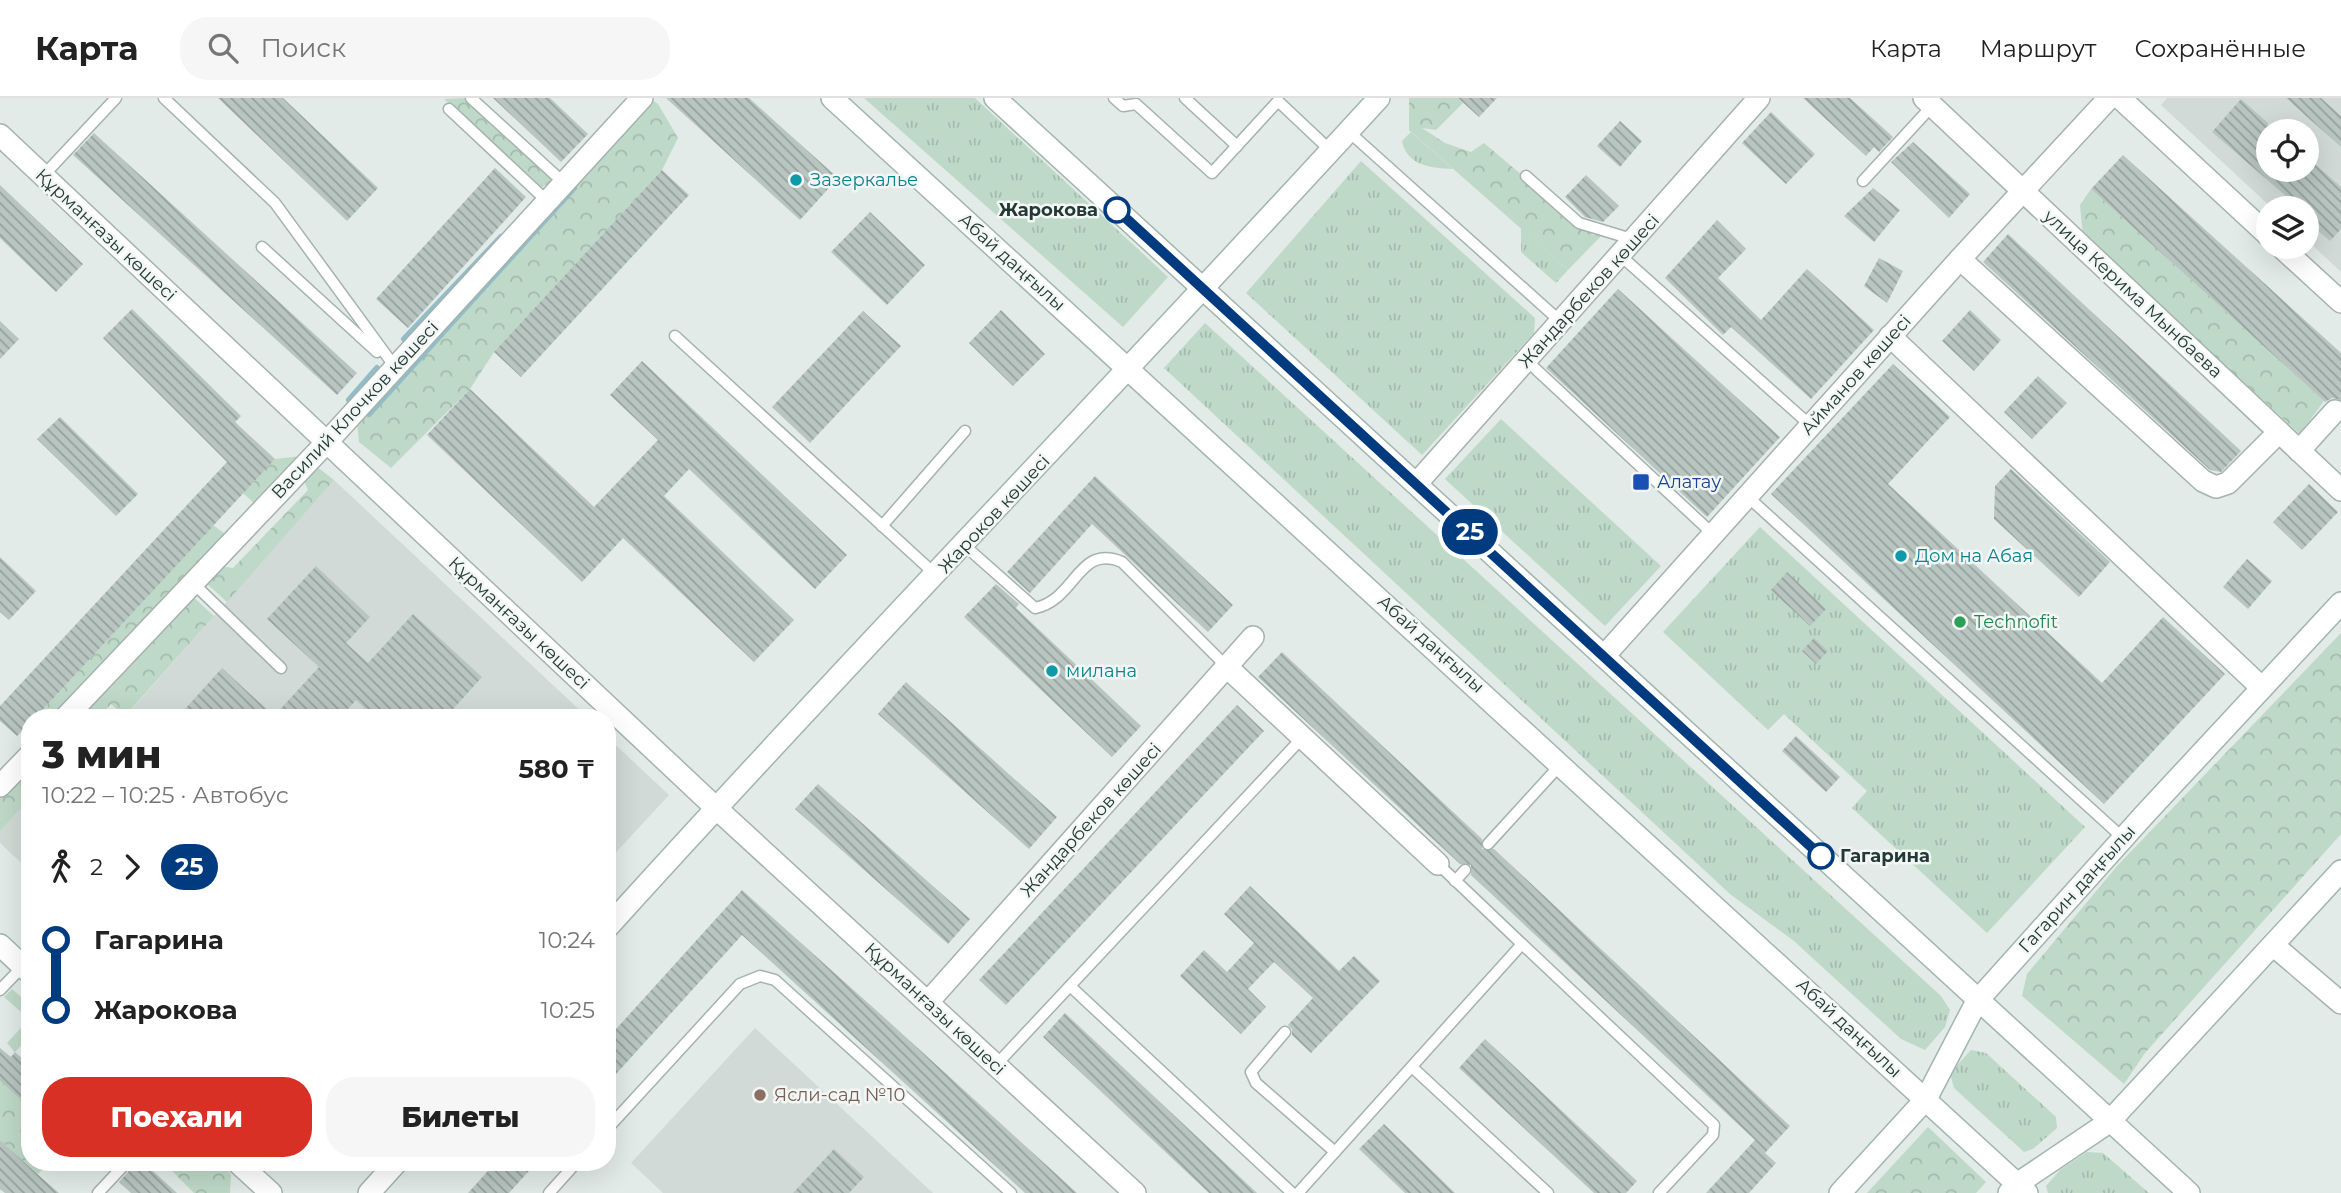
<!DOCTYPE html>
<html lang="ru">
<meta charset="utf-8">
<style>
body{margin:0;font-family:Montserrat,sans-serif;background:#f6f6f6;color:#222;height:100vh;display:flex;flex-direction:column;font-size:26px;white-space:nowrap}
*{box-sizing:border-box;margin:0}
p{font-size:23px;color:#767676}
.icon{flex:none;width:38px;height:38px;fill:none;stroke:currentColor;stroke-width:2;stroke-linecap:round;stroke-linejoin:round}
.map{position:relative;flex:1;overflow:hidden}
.side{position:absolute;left:21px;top:611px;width:595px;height:462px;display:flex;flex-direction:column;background:#fff;border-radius:28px;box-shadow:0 7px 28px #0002}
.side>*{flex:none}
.badge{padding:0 14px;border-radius:23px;font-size:24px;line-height:46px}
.tools{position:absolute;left:2256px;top:21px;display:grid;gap:14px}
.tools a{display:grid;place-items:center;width:63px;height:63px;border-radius:50%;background:#fff;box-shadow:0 7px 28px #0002;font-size:35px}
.map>.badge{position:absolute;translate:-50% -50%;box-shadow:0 0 0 4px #fff}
.legs{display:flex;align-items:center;gap:10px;height:77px;padding:0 21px;font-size:23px}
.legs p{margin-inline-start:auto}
.overview{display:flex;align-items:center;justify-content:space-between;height:119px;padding:0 21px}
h1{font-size:38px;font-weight:800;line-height:52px}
.action{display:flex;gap:14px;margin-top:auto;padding:14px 21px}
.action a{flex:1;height:80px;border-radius:28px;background:#d93025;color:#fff;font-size:28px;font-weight:800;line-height:80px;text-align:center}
.action a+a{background:#f6f6f6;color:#222}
ul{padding:0 21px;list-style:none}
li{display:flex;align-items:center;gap:24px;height:70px;font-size:26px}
li i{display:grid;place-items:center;width:10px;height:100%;margin:0 9px;background:currentColor}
li i::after{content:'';width:18px;height:18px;margin:-9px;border:5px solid;border-radius:50%;background:#fff}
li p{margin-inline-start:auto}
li:first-child i{background:linear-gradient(#0000 50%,currentColor 0)}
li:last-child i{background:linear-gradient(currentColor 50%,#0000 0)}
header{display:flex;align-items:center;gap:42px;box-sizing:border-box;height:98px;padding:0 35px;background:#fff;border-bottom:2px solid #e0e0e0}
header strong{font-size:33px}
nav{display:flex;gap:38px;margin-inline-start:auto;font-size:24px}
.search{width:490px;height:63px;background:#f6f6f6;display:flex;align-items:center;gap:18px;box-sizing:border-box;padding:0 24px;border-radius:28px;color:#767676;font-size:26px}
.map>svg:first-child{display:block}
</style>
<header>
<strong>Карта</strong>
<div class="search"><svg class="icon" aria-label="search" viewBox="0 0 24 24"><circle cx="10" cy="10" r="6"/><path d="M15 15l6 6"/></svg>Поиск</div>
<nav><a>Карта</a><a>Маршрут</a><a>Сохранённые</a></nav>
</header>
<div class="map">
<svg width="2341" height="1095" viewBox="0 0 2341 1095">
<defs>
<pattern id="grass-tufts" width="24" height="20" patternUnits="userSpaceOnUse" patternTransform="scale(1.75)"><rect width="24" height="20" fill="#bed9c7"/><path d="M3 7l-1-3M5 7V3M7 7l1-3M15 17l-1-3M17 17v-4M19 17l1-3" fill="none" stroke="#a3bbac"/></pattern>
<pattern id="forest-crowns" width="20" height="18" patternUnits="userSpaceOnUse" patternTransform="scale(1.75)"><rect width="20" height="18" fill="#bed9c7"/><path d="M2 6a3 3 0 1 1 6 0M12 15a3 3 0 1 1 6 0" fill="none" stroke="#a3bbac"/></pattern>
<pattern id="building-back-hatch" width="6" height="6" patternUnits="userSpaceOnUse" patternTransform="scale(1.75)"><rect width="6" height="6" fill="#b8c5c0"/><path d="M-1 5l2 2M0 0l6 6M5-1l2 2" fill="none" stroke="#95a19d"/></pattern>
</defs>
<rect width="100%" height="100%" fill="#e2ebe7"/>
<g fill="#d1dad6" fill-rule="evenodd">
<path d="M2167 0H2341V174L2307 142 2306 110H2272L2161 7ZM2268 33H2306V72H2268Z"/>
<polygon points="334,382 587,619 124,620"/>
<polygon points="607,639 669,697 607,764"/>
<polygon points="30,701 30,773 0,745 0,733"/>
<polygon points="755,930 933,1095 663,1095 631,1065"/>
</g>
<g fill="url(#grass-tufts)">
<polygon points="864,0 975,0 1168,179 1123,229"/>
<path d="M1411 34 1453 71C1431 70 1407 68 1402 43Z"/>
<polygon points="1361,63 1535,220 1534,235 1422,357 1246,195"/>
<polygon points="1521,130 1568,172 1556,185 1521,154"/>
<polygon points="1205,225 1941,898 1950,912 1945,929 1925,952 1901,941 1794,843 1730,796 1164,270"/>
<polygon points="1501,321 1661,468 1605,528 1445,381"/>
<polygon points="1760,429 2085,729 1987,835 1852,710 1867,693 1784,616 1768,632 1663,534"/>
<polygon points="12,891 30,907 30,938 15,954 7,945 29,921 4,899"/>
<polygon points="1971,952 1986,955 2056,1019 2057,1030 2033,1051 2024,1054 1954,990 1950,975"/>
<polygon points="2087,1054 2103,1055 2149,1095 2048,1095 2046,1088 2060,1072"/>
</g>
<g fill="url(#forest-crowns)">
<polygon points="465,0 552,79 552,83 541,90 444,1"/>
<polygon points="649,0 658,6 678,40 662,72 494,254 470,291 391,370 359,344 357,325"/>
<polygon points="1458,0 1463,5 1436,32 1422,30 1445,45 1471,54 1484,45 1593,137 1602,137 1568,172 1409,32 1409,0"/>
<polygon points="2091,91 2324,303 2300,336 2083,138 2080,107"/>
<polygon points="301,358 255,406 243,395 275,361"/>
<polygon points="316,368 334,382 227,504 205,484 220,468 233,470 308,392 304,383"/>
<polygon points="213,427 228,438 57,619 35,620"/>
<polygon points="191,497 214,518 125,618 111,606 99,619 73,620"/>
<polygon points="2341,535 2341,736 2145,955 2124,986 2022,898 2027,876 2118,767"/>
<polygon points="30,665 30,701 0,733 0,696"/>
<polygon points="0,983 30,1010 30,1064 49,1064 38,1076 0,1042"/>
<polygon points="1928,1029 1986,1084 1976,1095 1867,1095"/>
<polygon points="163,1064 218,1064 231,1076 230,1095 194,1095"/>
</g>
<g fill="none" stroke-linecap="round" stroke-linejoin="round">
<g stroke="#91bdc9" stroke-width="6">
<polyline points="404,241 501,139"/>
<polyline points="349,302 377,270"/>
<polyline points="369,316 574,90"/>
</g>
</g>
<g fill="url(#building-back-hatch)">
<polygon points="218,0 283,0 378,90 347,123"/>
<polygon points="493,0 550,0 588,36 561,64"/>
<polygon points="666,0 749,0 838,80 800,122"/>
<polygon points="1458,0 1497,0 1479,19"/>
<polygon points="1803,0 1850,0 1893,39 1879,54 1874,49 1866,58"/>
<polygon points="2286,0 2321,0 2341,18 2341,49"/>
<polygon points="2241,1 2268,25 2268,72 2306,72 2306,58 2341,89 2341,131 2330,143 2306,122 2306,110 2300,110 2212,34"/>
<polygon points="1771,14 1815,56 1786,86 1742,45"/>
<polygon points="1620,23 1642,43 1620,69 1597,48"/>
<polygon points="94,35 357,275 337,297 73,57"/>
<polygon points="1913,44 1970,96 1949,120 1891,64"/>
<polygon points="2123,57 2341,255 2341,302 2332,300 2325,304 2091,91"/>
<polygon points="495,70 526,99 408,230 376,201"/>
<polygon points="662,72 689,97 521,279 494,254"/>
<polygon points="1586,77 1619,108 1603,124 1585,119 1565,99"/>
<polygon points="0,87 83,166 56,194 0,140"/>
<polygon points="1873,90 1900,112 1874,144 1844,118"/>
<polygon points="870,114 925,167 887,207 831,154"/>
<polygon points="1717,122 1746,151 1718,180 1761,222 1807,171 1874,232 1811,301 1731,229 1723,237 1665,180"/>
<polygon points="2008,136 2241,353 2221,374 2210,372 1983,164"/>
<polygon points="1879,160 1903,173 1887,205 1864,188"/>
<polygon points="1618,191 1780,339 1707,419 1546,270"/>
<polygon points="132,211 241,318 235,324 275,361 35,620 30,620 30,625 17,638 0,623 0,608 227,364 103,240"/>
<polygon points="1001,212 1045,256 1013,288 969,245"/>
<polygon points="1970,212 2001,242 1974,273 1942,243"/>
<polygon points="863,213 901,248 810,345 772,309"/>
<polygon points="0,223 19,241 0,261"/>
<polygon points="642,263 847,457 815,491 689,371 664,398 794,522 754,564 623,440 582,484 427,337 470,291 594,409 658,342 610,297"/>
<polygon points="1893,266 1950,319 1888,386 2102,585 2163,519 2225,576 2104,706 1771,396"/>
<polygon points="2038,278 2067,305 2032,341 2004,314"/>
<polygon points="60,319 138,396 116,418 37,341"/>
<polygon points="2011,371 2110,464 2079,499 1994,421 1995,388"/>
<polygon points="1095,378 1233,507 1208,534 1092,426 1030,495 1007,474"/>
<polygon points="2309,386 2338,414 2302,452 2273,424"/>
<polygon points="0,459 36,493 9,522 0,514"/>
<polygon points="2247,461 2272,483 2248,511 2223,489"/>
<polygon points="316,468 370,519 346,545 368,565 413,516 482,579 445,620 375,620 356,602 340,620 177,620 222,570 274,618 319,569 267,521"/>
<polygon points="1787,474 1826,511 1810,528 1771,492"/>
<polygon points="996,486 1019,506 1016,510 1141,628 1112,659 964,519"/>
<polygon points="1814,540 1828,553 1816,566 1802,553"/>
<polygon points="1282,554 1482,741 1482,751 1494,751 1790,1028 1765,1055 1776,1065 1749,1095 1706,1095 1755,1042 1471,777 1471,767 1460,766 1258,579"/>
<polygon points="906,584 1057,719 1029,751 878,616"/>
<polygon points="1237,607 1264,633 1006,907 979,882"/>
<polygon points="1796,638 1840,679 1826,694 1782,653"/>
<polygon points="818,686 970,821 948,846 795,711"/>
<polygon points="1250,788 1339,873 1354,858 1380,883 1311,955 1292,937 1292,931 1288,927 1313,900 1274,864 1248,891 1266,909 1241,936 1180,878 1204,852 1227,874 1254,845 1224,816"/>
<polygon points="742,792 887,922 1077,1095 1025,1095 742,837 607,986 607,941"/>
<polygon points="1065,915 1257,1095 1209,1095 1043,939"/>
<polygon points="1485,941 1637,1083 1626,1095 1594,1095 1459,970"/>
<polygon points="0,950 11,959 15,954 30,968 30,1010 0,983"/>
<polygon points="1384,1026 1455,1095 1405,1095 1359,1051"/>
<polygon points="0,1042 44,1082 59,1095 5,1095 0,1091"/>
<polygon points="834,1051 864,1079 849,1095 793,1095"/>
<polygon points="137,1064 143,1064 177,1095 131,1095 119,1084"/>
<polygon points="496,1064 537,1064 509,1095 468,1095"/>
</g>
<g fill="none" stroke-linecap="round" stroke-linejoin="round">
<defs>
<g id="lane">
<polyline points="164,0 275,105 395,269"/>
<polyline points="471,0 564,85"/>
<polyline points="1114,0 1123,8 1136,6 1212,75 1278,3 1331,53"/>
<polyline points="1185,0 1237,48"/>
<polyline points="449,11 547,103"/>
<polyline points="1348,33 1561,224"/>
<polyline points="43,78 116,0"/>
<polyline points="1526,78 1579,125 1635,142"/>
<polyline points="1863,83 1932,8"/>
<polyline points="262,149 377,254"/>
<polyline points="1621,158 1810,327"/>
<polyline points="675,238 936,477"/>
<polyline points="1527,263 1714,437"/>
<polyline points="1748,399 2123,740"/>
<polyline points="882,428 965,333"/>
<path d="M964 447 1035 510C1076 502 1078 445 1122 464L1227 569"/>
<polyline points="193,485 281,570"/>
<polyline points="1488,746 1561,666"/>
<polyline points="1455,783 1465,772"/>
<polyline points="1522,846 1714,1027 1713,1037 1659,1095"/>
<polyline points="1070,888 1292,1095"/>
<polyline points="0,892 23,868"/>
<polyline points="1285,934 1251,974 1256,985 1335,1054"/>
<polyline points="996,967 1302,640"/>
<polyline points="1412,969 1548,1095"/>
<polyline points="607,1031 740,886 760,878 775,882 1011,1095"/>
<polyline points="98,1095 127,1064"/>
<polyline points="549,1095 577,1064"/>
<polyline points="1298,1095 1522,846 1438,766"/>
</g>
<g id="street">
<polyline points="1924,0 2341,392"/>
<polyline points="2120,0 2268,137"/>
<polyline points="0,37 716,710 1135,1095"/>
<polyline points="2281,149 2341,204"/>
<polyline points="1960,161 2203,383 2216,389 2228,385 2279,334"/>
<polyline points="1890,238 2262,590"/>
<polyline points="2299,353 2335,313"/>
<polyline points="1417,385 1759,0"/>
<polyline points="1605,557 1960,161 2109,0"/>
<polyline points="1227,569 1438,766"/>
<polyline points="65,620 326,345 642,0"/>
<polyline points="0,688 30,657"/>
<polyline points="2273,847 2341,905"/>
<polyline points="928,904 1253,539"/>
</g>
<g id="secondary">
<polyline points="832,0 2027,1095"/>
<polyline points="995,0 2189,1095"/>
<path d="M607 830C860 550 1124 279 1379 0"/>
<polyline points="0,847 30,875"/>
<polyline points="237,1064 271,1095"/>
<polyline points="369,1095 397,1064"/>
<polyline points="1840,1095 1926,1001 1977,903 2145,716 2341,505"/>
<polyline points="2009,1095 2017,1086 2109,1024 2341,773"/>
</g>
</defs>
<use href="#lane" stroke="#a5b2ae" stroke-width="13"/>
<use href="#street" stroke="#a5b2ae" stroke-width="24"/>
<use href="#secondary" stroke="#a2b5af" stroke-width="24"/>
<use href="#lane" stroke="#fff" stroke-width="10"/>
<use href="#street" stroke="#fff" stroke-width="21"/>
<use href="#secondary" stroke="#fff" stroke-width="21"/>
</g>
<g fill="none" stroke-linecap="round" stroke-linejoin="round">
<defs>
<polyline id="line-1" points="1117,112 1821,758"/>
</defs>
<use href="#line-1" stroke="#fff" stroke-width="16"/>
<use href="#line-1" stroke="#003b80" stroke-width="10"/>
</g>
<g fill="#0f9aa8" stroke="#f2f7f5" stroke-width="2.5">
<circle cx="796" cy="82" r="7"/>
<circle cx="1901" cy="458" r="7"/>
<circle cx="1052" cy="573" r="7"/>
</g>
<g fill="#fff" stroke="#003b80" stroke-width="3.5">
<circle cx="1117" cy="112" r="12"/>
<circle cx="1821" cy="758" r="12"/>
</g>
<rect fill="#1a4fb4" stroke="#f2f7f5" stroke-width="2.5" x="1632" y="375" width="18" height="18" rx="3.5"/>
<circle fill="#2e9e5b" stroke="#f2f7f5" stroke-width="2.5" cx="1960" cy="524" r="7"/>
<circle fill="#8d6e63" stroke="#f2f7f5" stroke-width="2.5" cx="760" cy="997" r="7"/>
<g text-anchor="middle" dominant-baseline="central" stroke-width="5" stroke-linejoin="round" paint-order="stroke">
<g font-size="18" fill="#0d838f" stroke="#f2f7f5" text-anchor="start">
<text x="810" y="82">Зазеркалье</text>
<text x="1915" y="458">Дом на Абая</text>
<text x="1066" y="573">милана</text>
</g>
<g font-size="18" font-weight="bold" fill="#243935" stroke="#f2f7f5" text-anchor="end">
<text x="1098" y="112">Жарокова</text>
<text x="1840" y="758" text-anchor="start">Гагарина</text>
</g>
<g font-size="18" fill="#243935" stroke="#f2f7f5">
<text transform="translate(106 137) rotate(43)">Құрманғазы көшесі</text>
<text transform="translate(1012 164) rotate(42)">Абай даңғылы</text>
<text transform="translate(1589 193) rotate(-48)">Жандарбеков көшесі</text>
<text transform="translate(2133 196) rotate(43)">улица Керима Мынбаева</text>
<text transform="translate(1856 277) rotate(-48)">Айманов көшесі</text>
<text transform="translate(355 312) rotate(-47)">Василий Клочков көшесі</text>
<text transform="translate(994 416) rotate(-47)">Жароков көшесі</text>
<text transform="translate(519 525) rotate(43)">Құрманғазы көшесі</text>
<text transform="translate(1431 546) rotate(42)">Абай даңғылы</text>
<text transform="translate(1091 722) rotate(-48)">Жандарбеков көшесі</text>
<text transform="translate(2077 791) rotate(-48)">Гагарин даңғылы</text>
<text transform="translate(935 911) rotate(43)">Құрманғазы көшесі</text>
<text transform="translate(1849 930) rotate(43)">Абай даңғылы</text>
</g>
<g font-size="18" fill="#164399" stroke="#f2f7f5" text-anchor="start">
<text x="1657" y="384">Алатау</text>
</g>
<g font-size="18" fill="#27864d" stroke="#f2f7f5" text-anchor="start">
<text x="1974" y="524">Technofit</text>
</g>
<g font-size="18" fill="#785e54" stroke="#f2f7f5" text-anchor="start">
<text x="774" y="997">Ясли-сад №10</text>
</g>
</g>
</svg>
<div class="tools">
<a><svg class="icon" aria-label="locate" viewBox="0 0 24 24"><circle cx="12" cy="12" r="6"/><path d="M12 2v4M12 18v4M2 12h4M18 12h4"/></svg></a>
<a><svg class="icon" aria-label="layers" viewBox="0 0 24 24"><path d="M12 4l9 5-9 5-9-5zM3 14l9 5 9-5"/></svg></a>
</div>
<b class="badge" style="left:1470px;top:434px;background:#003b80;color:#fff">25</b>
<section class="side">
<div class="overview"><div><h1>3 мин</h1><p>10:22 – 10:25 · Автобус</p></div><b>580 ₸</b></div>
<div class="legs"><svg class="icon" aria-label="walk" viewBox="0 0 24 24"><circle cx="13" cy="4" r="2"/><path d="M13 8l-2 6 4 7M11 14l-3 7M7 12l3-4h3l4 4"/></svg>2<svg class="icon" aria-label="forward" viewBox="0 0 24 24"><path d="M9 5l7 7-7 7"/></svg><b class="badge" style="background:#003b80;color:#fff">25</b></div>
<ul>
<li><i style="color:#003b80"></i><b>Гагарина</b><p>10:24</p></li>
<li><i style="color:#003b80"></i><b>Жарокова</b><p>10:25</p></li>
</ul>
<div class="action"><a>Поехали</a><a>Билеты</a></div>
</section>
</div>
